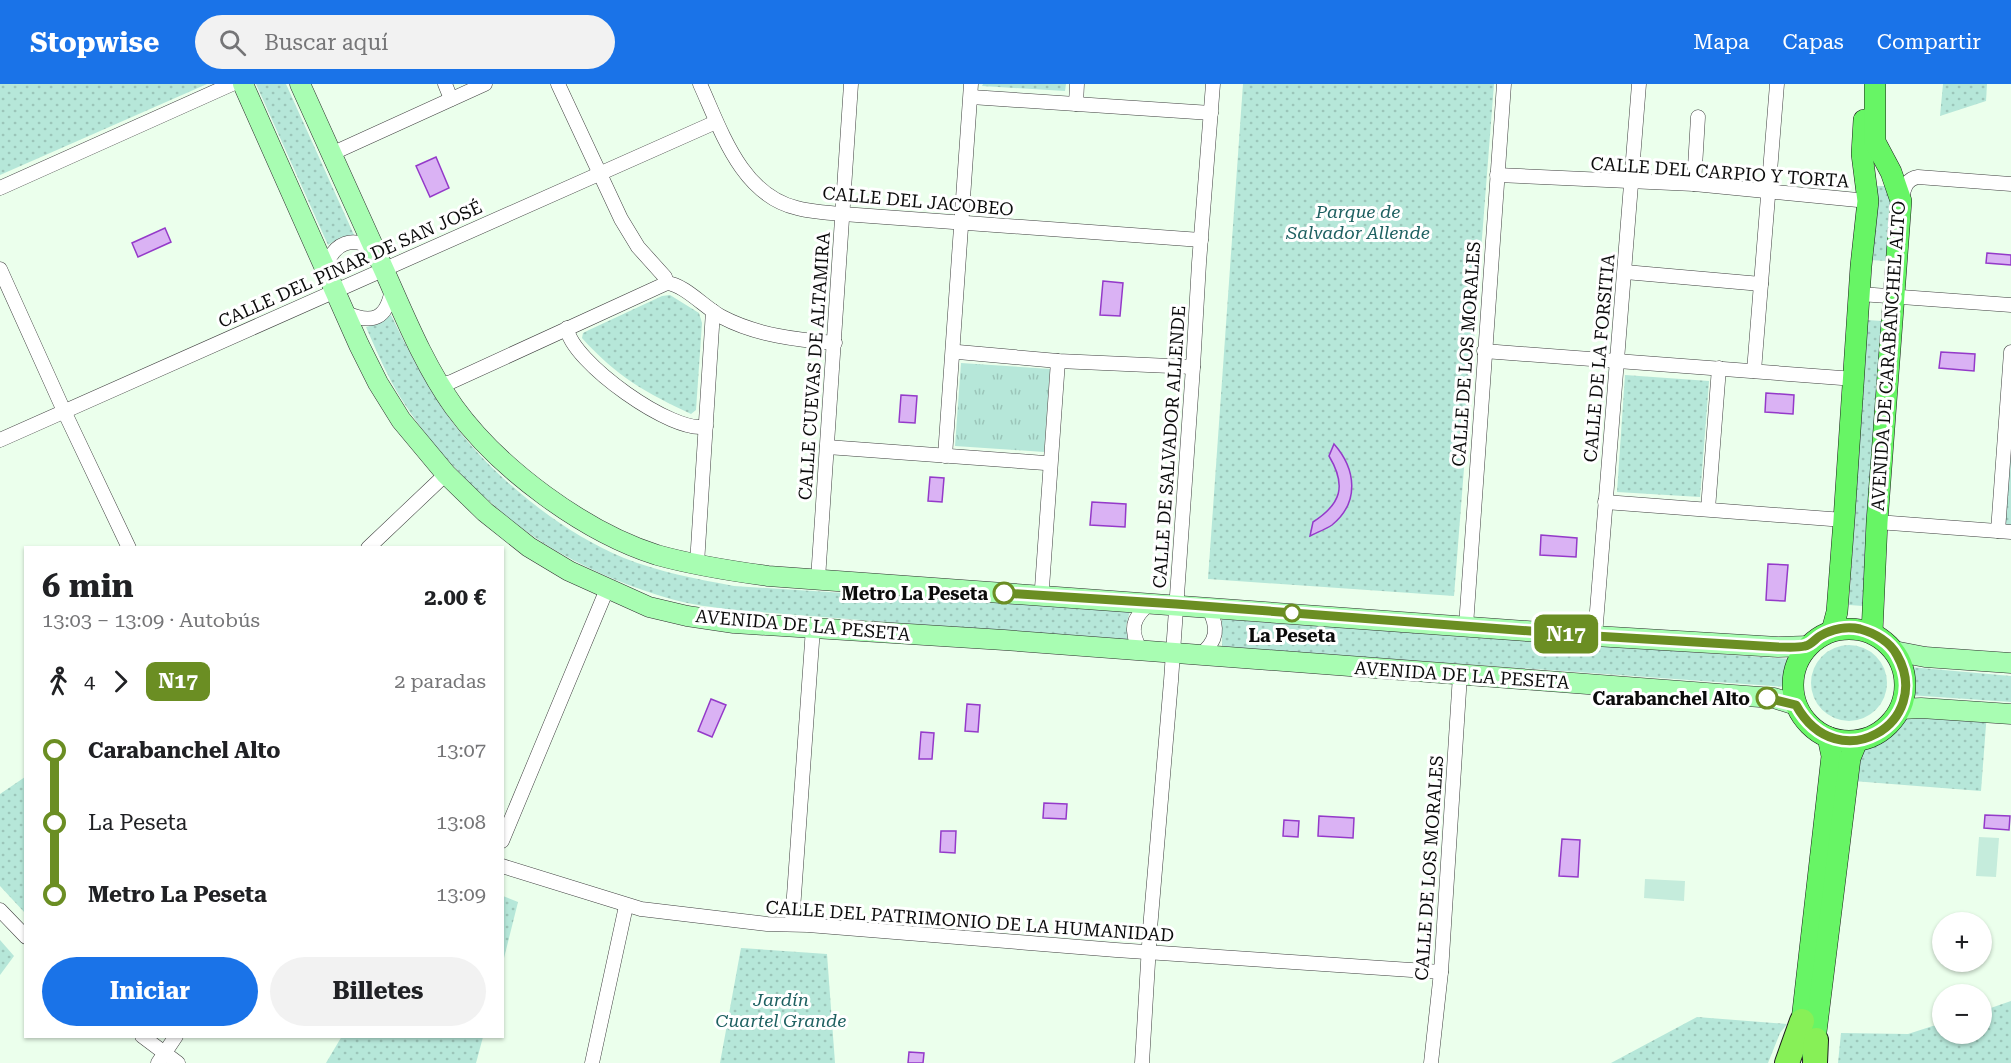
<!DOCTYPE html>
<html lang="es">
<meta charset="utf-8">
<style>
body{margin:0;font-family:"Roboto Serif",serif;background:#f2f2f2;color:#202124;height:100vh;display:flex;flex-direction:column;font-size:22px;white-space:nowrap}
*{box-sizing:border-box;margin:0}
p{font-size:20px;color:#757577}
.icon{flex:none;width:33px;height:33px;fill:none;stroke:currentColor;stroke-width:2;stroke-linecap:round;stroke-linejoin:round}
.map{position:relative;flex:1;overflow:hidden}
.drawer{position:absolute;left:24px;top:462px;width:480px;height:492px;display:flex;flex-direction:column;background:#fff;border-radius:0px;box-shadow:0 2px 4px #0004}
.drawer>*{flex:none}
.badge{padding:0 12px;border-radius:9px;font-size:21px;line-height:39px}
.tools{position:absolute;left:1932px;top:828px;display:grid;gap:12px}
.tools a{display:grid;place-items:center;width:60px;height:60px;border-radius:50%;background:#fff;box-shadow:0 2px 4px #0004;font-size:30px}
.map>.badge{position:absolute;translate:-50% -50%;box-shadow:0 0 0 3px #fff}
.legs{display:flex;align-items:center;gap:9px;height:66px;padding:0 18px;font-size:20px}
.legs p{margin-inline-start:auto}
.headline{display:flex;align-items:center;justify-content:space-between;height:102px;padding:0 18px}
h1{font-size:33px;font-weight:700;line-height:45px}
.action{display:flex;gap:12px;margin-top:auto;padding:12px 18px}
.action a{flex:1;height:69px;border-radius:36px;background:#1a73e8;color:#fff;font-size:24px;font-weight:700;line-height:69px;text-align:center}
.action a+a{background:#f2f2f2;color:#202124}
ul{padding:0 18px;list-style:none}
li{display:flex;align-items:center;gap:21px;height:72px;font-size:22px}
li i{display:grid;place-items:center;width:9px;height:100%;margin:0 8px;background:currentColor}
li i::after{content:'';width:15px;height:15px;margin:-8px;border:4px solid;border-radius:50%;background:#fff}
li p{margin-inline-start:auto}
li:first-child i{background:linear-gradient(#0000 50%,currentColor 0)}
li:last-child i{background:linear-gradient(currentColor 50%,#0000 0)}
header{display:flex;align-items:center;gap:36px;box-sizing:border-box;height:84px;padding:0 30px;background:#1a73e8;color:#fff}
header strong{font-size:28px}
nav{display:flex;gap:33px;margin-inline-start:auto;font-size:21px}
.search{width:420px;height:54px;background:#f2f2f2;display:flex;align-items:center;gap:15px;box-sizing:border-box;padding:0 21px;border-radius:33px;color:#757577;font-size:22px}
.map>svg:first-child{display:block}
</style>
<header>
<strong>Stopwise</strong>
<div class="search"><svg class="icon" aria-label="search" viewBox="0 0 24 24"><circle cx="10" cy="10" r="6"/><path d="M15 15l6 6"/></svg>Buscar aquí</div>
<nav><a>Mapa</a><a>Capas</a><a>Compartir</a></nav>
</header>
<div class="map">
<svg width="2011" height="979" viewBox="0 0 2011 979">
<defs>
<pattern id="grass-tufts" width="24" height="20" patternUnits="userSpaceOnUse" patternTransform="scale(1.5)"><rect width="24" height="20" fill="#b6e7d9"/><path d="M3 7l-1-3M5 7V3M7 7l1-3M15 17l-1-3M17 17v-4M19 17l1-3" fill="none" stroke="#9bc5b9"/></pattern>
<pattern id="park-dots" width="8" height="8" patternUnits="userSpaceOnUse" patternTransform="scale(1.5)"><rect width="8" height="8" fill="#b6e7d9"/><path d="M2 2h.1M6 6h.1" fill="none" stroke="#9bc5b9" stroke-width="1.8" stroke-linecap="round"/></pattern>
</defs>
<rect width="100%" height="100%" fill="#ebffec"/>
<polygon fill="url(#grass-tufts)" points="961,279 1050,285 1044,368 955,362"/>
<g fill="url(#park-dots)">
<polygon points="0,0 207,0 0,91"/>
<polygon points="256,0 286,0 354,151 341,153 328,161"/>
<polygon points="983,0 1066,0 1065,7 982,2"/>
<polygon points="1243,0 1494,0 1454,512 1208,495"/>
<polygon points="1943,0 1987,0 1986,17 1940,32"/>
<polygon points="1871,102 1887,102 1891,110 1888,177 1868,176"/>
<path d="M670 211 699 229 702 239 696 326 691 330C646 309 616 292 582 254L583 249 589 246 662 212Z"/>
<path d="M391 231C408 266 425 300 447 331 489 390 557 446 624 474 659 488 697 495 734 502L1130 527 1126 542 1129 557 733 526C713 523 691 521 671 515 633 504 596 489 562 470 498 435 425 361 391 297 382 280 374 261 366 243L380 239Z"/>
<polygon points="1867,236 1882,237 1863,522 1849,521"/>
<polygon points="1625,291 1709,297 1700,413 1617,408"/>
<polygon points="2011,342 2011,448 1998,447"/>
<polygon points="1222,535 1791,575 1788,603 1222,563"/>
<circle cx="1849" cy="599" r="38"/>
<polygon points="1910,583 2011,592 2011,618 1909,611"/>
<path d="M1901 625 1987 628 1981 707 1853 697 1857 657C1879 650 1888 644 1901 625Z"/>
<polygon points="25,693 25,829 0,802 0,710"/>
<polygon points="503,812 518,818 503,878"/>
<polygon points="0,856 14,872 0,891"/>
<polygon points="741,864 827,870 835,979 720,979"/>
<polygon points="2011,917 2011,979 1838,979 1841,949 1908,950 1942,939 1942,950 1982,950 1982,927"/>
<polygon points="1697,933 1787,940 1780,949 1768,979 1611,979"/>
<polygon points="342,952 483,952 483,953 476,979 326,979"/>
</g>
<g fill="#c5ecdc">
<polygon points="1979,753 1999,754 1996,793 1976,792"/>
<polygon points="1645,795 1685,797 1684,817 1644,814"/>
</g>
<g fill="#dab2f4" stroke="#943ac9" stroke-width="1.5">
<polygon points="436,73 449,104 430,113 416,82"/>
<polygon points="165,144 171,158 138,173 132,159"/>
<polygon points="1987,169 2011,171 2011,181 1986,179"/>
<polygon points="1103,197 1123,199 1120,232 1100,231"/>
<polygon points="1941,268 1975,270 1974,287 1939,284"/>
<polygon points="1766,309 1794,311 1793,330 1765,328"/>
<polygon points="901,311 917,312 915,339 899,338"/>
<path d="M1334 360C1356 385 1360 418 1332 441 1326 445 1318 448 1310 452L1313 438C1341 420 1347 402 1329 372Z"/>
<polygon points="930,393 944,394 942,418 928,417"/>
<polygon points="1092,418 1126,420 1125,443 1090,441"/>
<polygon points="1541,451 1577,454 1576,473 1540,471"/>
<polygon points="1768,480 1788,481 1785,517 1766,516"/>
<polygon points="711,615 726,621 712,653 698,647"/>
<polygon points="967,620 980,621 978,648 965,647"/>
<polygon points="921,648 934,649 932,675 919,675"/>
<polygon points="1044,719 1067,720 1066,735 1043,734"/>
<polygon points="1985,731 2010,732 2009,746 1984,744"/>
<polygon points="1319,732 1354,734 1353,754 1318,752"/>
<polygon points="1284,736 1299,737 1298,753 1283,752"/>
<polygon points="941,747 956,747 955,769 940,768"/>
<polygon points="1562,755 1580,756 1578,793 1559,792"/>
<polygon points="909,968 924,969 923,979 908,979"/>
</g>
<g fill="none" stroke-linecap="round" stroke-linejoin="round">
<defs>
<g id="street">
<polyline points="445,0 451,15"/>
<path d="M558 0 621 135 638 163 665 193 667 199C685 201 705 224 722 233 756 251 797 256 835 259"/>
<path d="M700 0C721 46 741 111 797 124 812 128 828 129 843 130L1201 156"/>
<polyline points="971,13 1211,29"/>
<polyline points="1076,20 1077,0"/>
<polyline points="331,70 485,0"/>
<polyline points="1497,91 1694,100 1868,117"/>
<polyline points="1694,100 1698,33"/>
<polyline points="0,104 232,0"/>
<path d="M1901 117C1904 106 1905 95 1918 93L2011 100"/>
<path d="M326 183C334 158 352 152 374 165"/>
<polyline points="0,185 64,327 129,464"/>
<polyline points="1625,188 1761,200"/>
<polyline points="1860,210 2011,221"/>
<path d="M346 229C374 241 387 234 392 205"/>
<path d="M567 244C570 277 675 352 706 342"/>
<polyline points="1484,267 1855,295"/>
<polyline points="953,270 958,268 1058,277 1193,283"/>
<polyline points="1754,287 1777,0"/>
<polyline points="440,301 451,298 667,199"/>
<polyline points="0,356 716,38"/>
<polyline points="827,363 1045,379 1050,378"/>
<polyline points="945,372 971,0"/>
<polyline points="1605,418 1844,436"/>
<polyline points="1708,425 1719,284"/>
<polyline points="1877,438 2011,448"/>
<polyline points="1998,447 2011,268"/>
<polyline points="368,464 446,390"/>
<polyline points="697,480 713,227"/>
<polyline points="818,495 851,0"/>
<polyline points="1043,512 1042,504 1058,277"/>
<polyline points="1466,542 1504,0"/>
<polyline points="1595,552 1639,0"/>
<path d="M1141 567C1129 546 1132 534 1150 519"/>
<path d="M1199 572C1218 557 1219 544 1208 523"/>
<polyline points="502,757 607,505"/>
<polyline points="502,782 641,825 767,840 808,841 1116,866 1441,888"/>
<polyline points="0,826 26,853"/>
<polyline points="792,840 813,544"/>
<polyline points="142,952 178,979"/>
<polyline points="158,979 176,952"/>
<polyline points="592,979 626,822"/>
<polyline points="1142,979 1150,845 1171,597 1193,283 1199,179 1213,0"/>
<polyline points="1431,979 1441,888 1460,591"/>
</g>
<g id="secondary">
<polyline points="243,0 359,261 378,299 401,336 446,390 485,428 529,463 569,487 649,523 687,532 734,539 1004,556 1746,612 1774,614 1796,621"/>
<path d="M300 0C328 62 356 124 384 186 405 233 424 281 454 323 499 385 584 448 657 471 693 481 731 487 768 492L1595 552 1778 563 1808 562"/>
<polyline points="1894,567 1925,573 2011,579"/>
<polyline points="1901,625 1921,624 2011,630"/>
</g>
<g id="primary">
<circle cx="1849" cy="601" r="56"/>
<polyline points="1832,547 1837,528 1844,436 1861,182 1868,117 1862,70 1864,36"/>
<polyline points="1872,549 1877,438 1901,117 1891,88 1875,58 1875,0"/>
<polyline points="1800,954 1832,672 1828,653"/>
<polyline points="1813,972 1850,674 1857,657"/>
</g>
<g id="highway">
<polyline points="1787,979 1802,937"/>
<polyline points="1815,979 1816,956"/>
</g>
</defs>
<use href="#street" stroke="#3f3f3f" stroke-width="15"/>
<use href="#secondary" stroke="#2e2e2e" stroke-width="21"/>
<use href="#primary" stroke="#1d1d1d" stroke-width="22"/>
<use href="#highway" stroke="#1d1d1d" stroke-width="26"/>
<use href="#street" stroke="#fff" stroke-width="14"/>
<use href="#secondary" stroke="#a8fdb2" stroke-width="20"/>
<use href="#primary" stroke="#67f565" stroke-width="21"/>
<use href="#highway" stroke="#87f057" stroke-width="24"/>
</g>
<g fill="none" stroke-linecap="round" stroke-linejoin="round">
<defs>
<path id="line-1" d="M1004 509 1176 520 1595 552 1778 563C1787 563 1797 564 1805 562 1811 561 1815 555 1820 552 1832 545 1847 542 1860 545 1875 549 1890 558 1897 571 1935 638 1838 697 1796 621L1767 614"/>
</defs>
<use href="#line-1" stroke="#fff" stroke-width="14"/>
<use href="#line-1" stroke="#6b8e23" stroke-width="9"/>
</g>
<g fill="#fff" stroke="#6b8e23" stroke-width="3">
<circle cx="1004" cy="509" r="10"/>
<circle cx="1292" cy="529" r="8"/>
<circle cx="1767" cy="614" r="10"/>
</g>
<g text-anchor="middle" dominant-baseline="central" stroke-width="6" stroke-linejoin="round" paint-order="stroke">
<g font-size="18" fill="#0c0c0c" stroke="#fff">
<text transform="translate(1720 88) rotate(4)">CALLE DEL CARPIO Y TORTA</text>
<text transform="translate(918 117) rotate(5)">CALLE DEL JACOBEO</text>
<text transform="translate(350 180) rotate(-24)">CALLE DEL PINAR DE SAN JOSÉ</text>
<text transform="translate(1466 270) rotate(-86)">CALLE DE LOS MORALES</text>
<text transform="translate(1888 272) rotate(-86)">AVENIDA DE CARABANCHEL ALTO</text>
<text transform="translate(1599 274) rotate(-85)">CALLE DE LA FORSITIA</text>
<text transform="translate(814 282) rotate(-86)">CALLE CUEVAS DE ALTAMIRA</text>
<text transform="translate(1169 363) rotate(-86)">CALLE DE SALVADOR ALLENDE</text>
<text transform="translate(803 541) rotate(5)">AVENIDA DE LA PESETA</text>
<text transform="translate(1462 591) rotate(4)">AVENIDA DE LA PESETA</text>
<text transform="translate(1429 784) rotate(-86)">CALLE DE LOS MORALES</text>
<text transform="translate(970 837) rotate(4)">CALLE DEL PATRIMONIO DE LA HUMANIDAD</text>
</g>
<g font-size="18" font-style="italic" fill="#1e6061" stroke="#fff">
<text x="1358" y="127">Parque de<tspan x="1358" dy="21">Salvador Allende</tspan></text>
<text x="781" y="915">Jardín<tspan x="781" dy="21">Cuartel Grande</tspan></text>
</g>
<g font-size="18" font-weight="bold" fill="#0c0c0c" stroke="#fff" text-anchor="end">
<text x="988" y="509">Metro La Peseta</text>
<text x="1292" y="551" text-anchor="middle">La Peseta</text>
<text x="1750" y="614">Carabanchel Alto</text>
</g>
</g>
</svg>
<div class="tools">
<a>+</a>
<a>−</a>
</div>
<b class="badge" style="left:1566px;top:550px;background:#6b8e23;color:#fff">N17</b>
<section class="drawer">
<div class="headline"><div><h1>6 min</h1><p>13:03 – 13:09 · Autobús</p></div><b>2.00 €</b></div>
<div class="legs"><svg class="icon" aria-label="walk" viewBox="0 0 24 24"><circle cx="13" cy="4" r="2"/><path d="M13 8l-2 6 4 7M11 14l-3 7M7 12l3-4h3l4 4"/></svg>4<svg class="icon" aria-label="forward" viewBox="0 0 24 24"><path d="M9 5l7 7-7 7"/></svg><b class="badge" style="background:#6b8e23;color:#fff">N17</b><p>2 paradas</p></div>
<ul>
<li><i style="color:#6b8e23"></i><b>Carabanchel Alto</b><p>13:07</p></li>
<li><i style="color:#6b8e23"></i><span>La Peseta</span><p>13:08</p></li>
<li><i style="color:#6b8e23"></i><b>Metro La Peseta</b><p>13:09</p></li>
</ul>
<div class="action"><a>Iniciar</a><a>Billetes</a></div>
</section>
</div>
